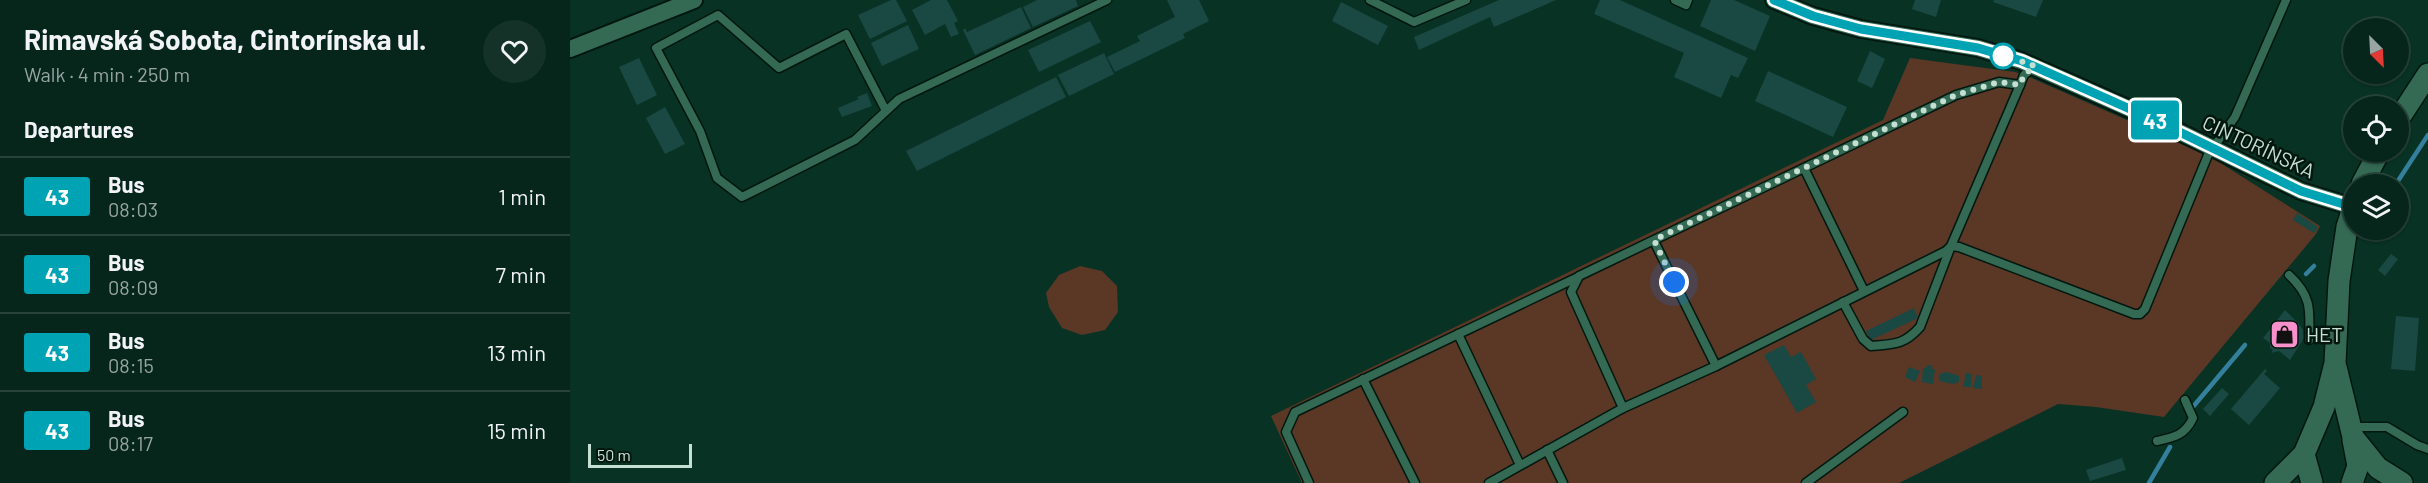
<!DOCTYPE html>
<meta charset="utf-8">
<style>
body{margin:0;font-family:Barlow,sans-serif;background:#143228;color:#f1f3f6;height:100vh;display:flex;flex-direction:column;font-size:22px;white-space:nowrap}
*{box-sizing:border-box;margin:0}
p{font-size:20px;color:#98a5a3}
.icon{flex:none;width:33px;height:33px;fill:none;stroke:currentColor;stroke-width:2;stroke-linecap:round;stroke-linejoin:round}
.map{position:relative;flex:1;overflow:hidden}
.drawer{display:flex;flex-direction:column;background:#06261b;width:570px}
.drawer>*{flex:none}
.badge{padding:0 12px;border-radius:4px;font-size:21px;line-height:39px}
.needle{width:39px;rotate:156deg}
.fabs{position:absolute;left:1773px;top:18px;display:grid;gap:12px}
.fabs a{display:grid;place-items:center;width:66px;height:66px;border-radius:50%;background:#06261b;box-shadow:0 2px 4px #0004,0 0 0 2px #27433a;font-size:30px}
.scale{position:absolute;left:18px;bottom:15px;width:104px;box-sizing:border-box;padding-left:6px;border:3px solid #c5e0d3;border-top:0;font-size:16px;line-height:21px;white-space:nowrap;color:#c5e0d3;-webkit-text-stroke:4px #03170f;paint-order:stroke}
.you{position:absolute;width:30px;height:30px;margin:-15px;border:4px solid #fff;border-radius:50%;background:#1a73e8;box-shadow:0 0 0 9px #1a73e833}
.map>.badge{position:absolute;translate:-50% -50%;box-shadow:0 0 0 3px #fff}
h2{padding:0 24px;font-size:22px;line-height:54px}
.round{display:grid;place-items:center;flex:none;width:63px;height:63px;border-radius:32px;background:#143228}
.overview{display:flex;align-items:center;justify-content:space-between;height:102px;padding:0 24px}
h1{font-size:28px;font-weight:700;line-height:45px}
ul{padding:0;list-style:none}
li{display:flex;align-items:center;gap:18px;height:78px;padding:0 24px;border-top:2px solid #27433a}
li div{flex:1}
li b{display:block;font-size:22px}
li em{font-style:normal}
li .badge{min-width:66px;font-weight:700;text-align:center}
main{display:flex;flex:1;min-height:0}
.map>svg:first-child{display:block}
</style>
<main>
<section class="drawer">
<div class="overview"><div><h1>Rimavská Sobota, Cintorínska ul.</h1><p>Walk · 4 min · 250 m</p></div><a class="round"><svg class="icon" aria-label="heart" viewBox="0 0 24 24"><path d="M12 20l-8-8c-3-5 5-10 8-4 3-6 11-1 8 4z"/></svg></a></div>
<h2>Departures</h2>
<ul>
<li><span class="badge" style="background:#00a3b4;color:#fff">43</span><div><b>Bus</b><p>08:03</p></div><em>1 min</em></li>
<li><span class="badge" style="background:#00a3b4;color:#fff">43</span><div><b>Bus</b><p>08:09</p></div><em>7 min</em></li>
<li><span class="badge" style="background:#00a3b4;color:#fff">43</span><div><b>Bus</b><p>08:15</p></div><em>13 min</em></li>
<li><span class="badge" style="background:#00a3b4;color:#fff">43</span><div><b>Bus</b><p>08:17</p></div><em>15 min</em></li>
</ul>
</section>
<div class="map">
<svg width="1858" height="483" viewBox="0 0 1858 483">
<rect width="100%" height="100%" fill="#083224"/>
<g fill="#5b3726">
<polygon points="1340,58 1445,72 1457,76 1641,157 1750,226 1746,234 1594,417 1526,407 1488,404 1329,483 732,483 701,416 1313,120"/>
<polygon points="510,266 532,271 547,286 548,312 535,330 512,335 492,328 479,307 476,293 489,275"/>
</g>
<g fill="none" stroke-linecap="round" stroke-linejoin="round">
<g stroke="#34809c" stroke-width="4.5">
<polyline points="1826,184 1858,135"/>
<polyline points="1736,274 1744,266"/>
<polyline points="1622,408 1675,345"/>
<polyline points="1579,483 1600,447"/>
</g>
</g>
<g fill="#1a4843">
<polygon points="321,0 326,0 337,21 300,39 288,15"/>
<polygon points="361,0 377,0 388,21 384,23 389,34 381,37 375,24 355,35 342,10"/>
<polygon points="467,0 506,0 508,6 463,27 453,7"/>
<polygon points="597,0 629,0 639,21 613,34 615,38 545,72 537,57 570,41 567,36 605,17"/>
<polygon points="929,0 986,0 924,27 920,17 849,50 844,37"/>
<polygon points="1030,0 1050,0 1178,58 1168,78 1161,75 1151,98 1104,77 1114,53 1024,14"/>
<polygon points="1141,0 1164,0 1200,16 1185,51 1130,26"/>
<polygon points="1345,0 1371,0 1366,17 1342,9"/>
<polygon points="1424,0 1473,0 1466,17 1423,2"/>
<polygon points="771,2 818,26 808,45 762,21"/>
<polygon points="451,7 461,28 405,55 393,30 395,28 397,32"/>
<polygon points="520,21 531,42 469,72 458,50"/>
<polygon points="338,25 349,49 312,66 301,43"/>
<polygon points="1300,51 1315,59 1302,88 1287,81"/>
<polygon points="534,53 544,74 499,96 488,75"/>
<polygon points="69,58 87,95 67,105 49,67"/>
<polygon points="1198,71 1277,107 1263,137 1185,101"/>
<polygon points="486,77 496,97 347,171 336,151"/>
<polygon points="297,93 302,106 272,117 268,108 289,99 287,97"/>
<polygon points="95,107 115,144 95,154 76,118"/>
<polygon points="1727,213 1748,227 1744,233 1723,220"/>
<polygon points="1821,254 1828,259 1815,276 1808,270"/>
<polygon points="1344,308 1348,318 1301,340 1296,331"/>
<polygon points="1715,310 1728,323 1733,330 1734,338 1720,360 1709,351 1701,353 1703,350 1700,348 1700,343 1693,338"/>
<polygon points="1826,316 1849,318 1845,371 1821,369"/>
<polygon points="1214,345 1221,357 1231,352 1246,379 1236,385 1246,402 1227,413 1194,355"/>
<polygon points="1357,365 1362,365 1362,369 1365,369 1363,384 1352,382 1353,368 1356,368"/>
<polygon points="1339,367 1350,371 1345,382 1335,377"/>
<polygon points="1695,369 1697,371 1694,374 1710,388 1679,425 1661,409"/>
<polygon points="1377,372 1389,376 1389,382 1383,384 1369,381 1369,374"/>
<polygon points="1396,373 1402,374 1401,387 1393,387"/>
<polygon points="1406,375 1412,376 1412,389 1403,388"/>
<polygon points="1652,388 1659,394 1640,416 1633,409"/>
<polygon points="1552,458 1556,470 1520,481 1516,470"/>
</g>
<g fill="none" stroke-linecap="round" stroke-linejoin="round">
<defs>
<g id="service">
<polyline points="800,0 844,22 896,0"/>
<polyline points="1105,0 1116,5 1118,0"/>
<polyline points="316,111 276,34 209,68 148,15 86,48 130,131 147,178 172,197 285,140 329,99 537,0"/>
<polyline points="1234,168 1294,291"/>
<polyline points="1084,241 1146,366"/>
<path d="M1719 275C1742 296 1740 311 1739 340"/>
<path d="M1273 302 1293 339 1301 346C1324 344 1334 345 1350 327L1381 246 1389 247 1564 314H1570L1575 309 1638 155 1665 117 1716 0"/>
<polyline points="888,334 950,465"/>
<polyline points="793,379 845,483"/>
<polyline points="1053,408 1001,292 1009,276 1386,95 1429,82 1450,85"/>
<polyline points="1783,427 1817,427 1847,445 1858,449"/>
<path d="M1587 441C1605 437 1615 435 1623 418L1615 400"/>
<polyline points="977,450 993,483"/>
<polyline points="739,483 716,432 725,412 1008,277"/>
<polyline points="919,483 1053,408 1146,366 1376,251 1381,246 1450,85 1454,75 1465,66"/>
<polyline points="1236,483 1333,412"/>
</g>
<g id="minor">
<polyline points="1204,0 1243,16 1291,29 1408,48 1451,61 1587,121 1731,191 1783,207"/>
<polyline points="0,49 124,0"/>
</g>
<g id="tertiary">
<polyline points="1828,120 1858,74"/>
<polyline points="1792,184 1809,152"/>
<polyline points="1766,367 1783,437 1808,468 1832,483"/>
<polyline points="1734,454 1742,483"/>
<polyline points="1705,483 1734,454 1754,407 1765,363 1769,281 1777,227 1784,205"/>
<polyline points="1782,483 1788,466 1783,440"/>
</g>
</defs>
<use href="#service" stroke="#00180f" stroke-width="11"/>
<use href="#minor" stroke="#00180f" stroke-width="20"/>
<use href="#tertiary" stroke="#00180f" stroke-width="24"/>
<use href="#service" stroke="#346954" stroke-width="8"/>
<use href="#minor" stroke="#346954" stroke-width="16"/>
<use href="#tertiary" stroke="#346954" stroke-width="21"/>
</g>
<g fill="none" stroke-linecap="round" stroke-linejoin="round">
<defs>
<polyline id="line" points="1204,0 1243,16 1291,29 1408,48 1452,61 1587,121 1731,191 1783,207"/>
</defs>
<use href="#line" stroke="#fff" stroke-width="14"/>
<use href="#line" stroke="#00a3b4" stroke-width="9"/>
<polyline stroke="#c5e0d3" stroke-width="6" stroke-dasharray="0 10.8" points="1104,282 1084,240 1386,95 1429,82 1450,85 1454,75 1465,66 1430,54 1433,56"/>
</g>
<defs>
<symbol id="shop-square" viewBox="-11 -11 22 22"><rect x="-9" y="-9" width="18" height="18" rx="4" fill="#f890cb" stroke="#03170f"/><path d="M-5-2.5h2.3a2.7 3.5 0 0 1 5.4 0H5L5.5 6h-11ZM-1.5-2.5h3a1.5 2.3 0 0 0-3 0Z" fill="#111"/></symbol>
</defs>
<g fill-rule="evenodd">
<use href="#shop-square" x="1698" y="318" width="33" height="33"/>
</g>
<circle fill="#fff" stroke="#00a3b4" stroke-width="3" cx="1433" cy="56" r="12"/>
<g text-anchor="middle" dominant-baseline="central" stroke-width="5" stroke-linejoin="round" paint-order="stroke">
<g font-size="20" fill="#c5e0d3" stroke="#03170f">
<text transform="translate(1689 146) rotate(25)">CINTORÍNSKA</text>
</g>
<g font-size="20" fill="#c5e0d3" stroke="#03170f" text-anchor="start">
<text x="1736" y="334">HET</text>
</g>
</g>
</svg>
<div class="fabs">
<a><svg class="needle" viewBox="-14 -14 28 28"><path d="M0-13l5 13h-10z" fill="#e53935"/><path d="M0 13l5-13h-10z" fill="#98a5a3"/></svg></a>
<a><svg class="icon" aria-label="locate" viewBox="0 0 24 24"><circle cx="12" cy="12" r="6"/><path d="M12 2v4M12 18v4M2 12h4M18 12h4"/></svg></a>
<a><svg class="icon" aria-label="layers" viewBox="0 0 24 24"><path d="M12 4l9 5-9 5-9-5zM3 14l9 5 9-5"/></svg></a>
</div>
<div class="scale">50 m</div>
<div class="you" style="left:1104px;top:282px"></div>
<b class="badge" style="left:1585px;top:120px;background:#00a3b4;color:#fff">43</b>
</div>
</main>
